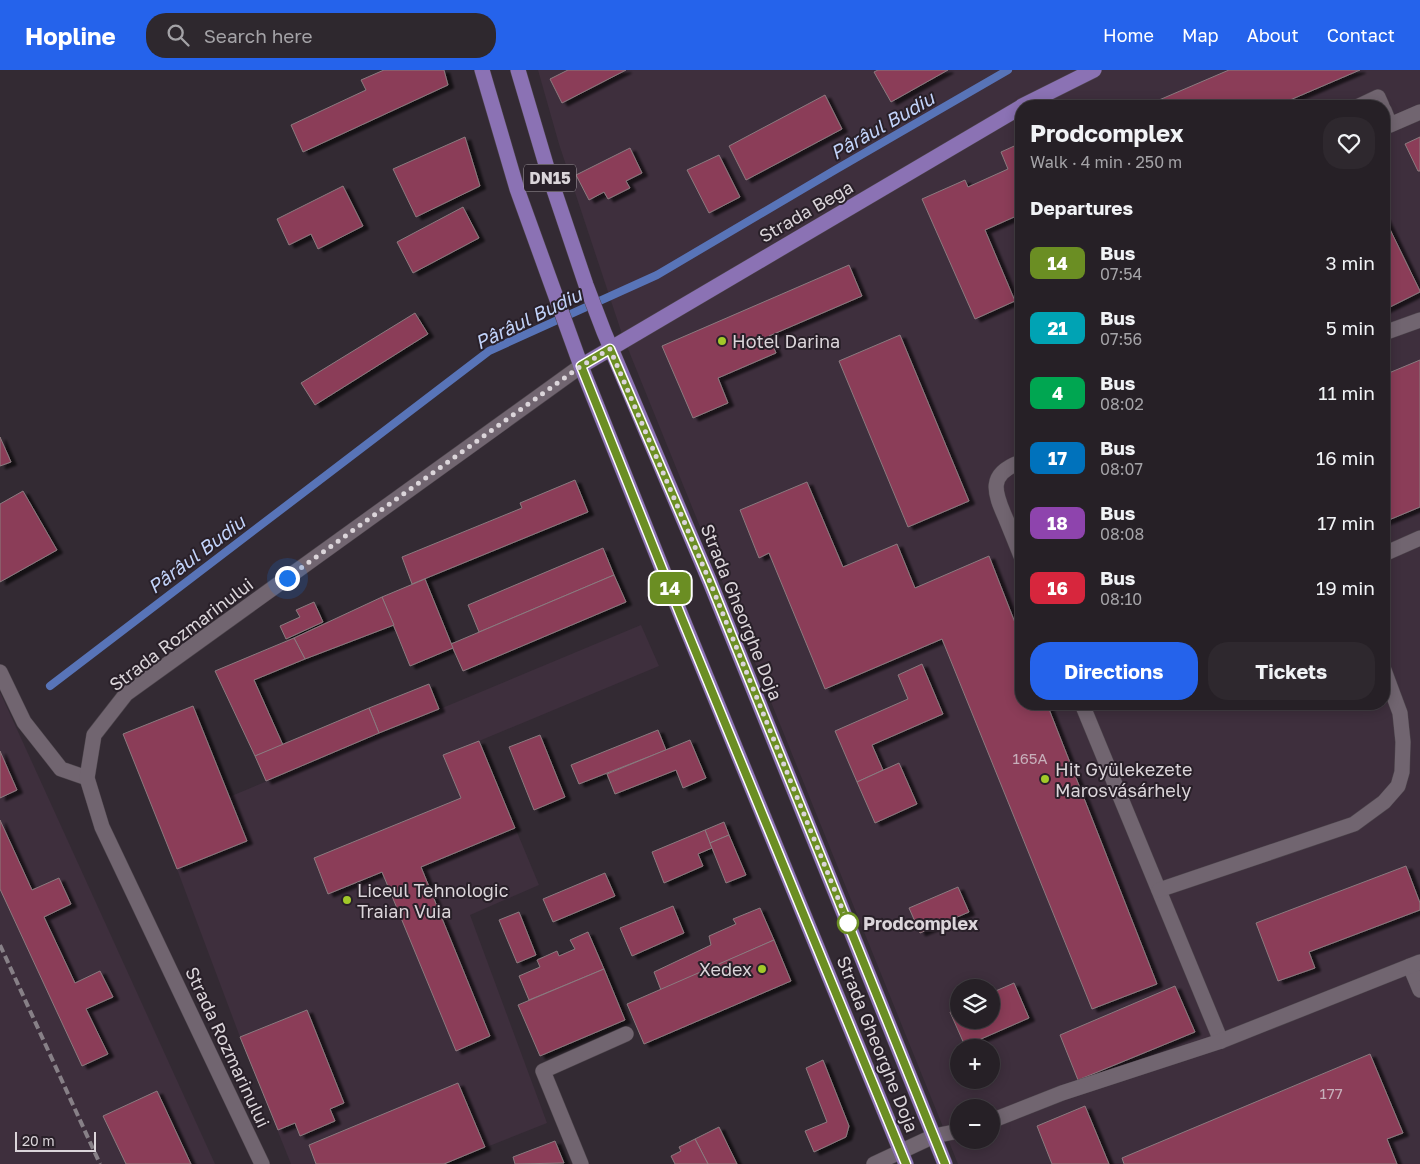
<!DOCTYPE html>
<meta charset="utf-8">
<style>
body{margin:0;font-family:"Golos Text",sans-serif;background:#2e282e;color:#f1f3f6;height:100vh;display:flex;flex-direction:column;font-size:19px;white-space:nowrap}
*{box-sizing:border-box;margin:0}
p{font-size:16px;color:#a4a3a7}
.icon{flex:none;width:28px;height:28px;fill:none;stroke:currentColor;stroke-width:2;stroke-linecap:round;stroke-linejoin:round}
.map{position:relative;flex:1;overflow:hidden}
.drawer{position:absolute;left:1015px;top:30px;width:375px;height:610px;display:flex;flex-direction:column;background:#262026;border-radius:20px;box-shadow:0 2px 12px #0003,0 0 0 1px #423e43}
.drawer>*{flex:none}
.badge{padding:0 10px;border-radius:8px;font-size:18px;line-height:32px}
.controls{position:absolute;left:950px;top:909px;display:grid;gap:10px}
.controls a{display:grid;place-items:center;width:50px;height:50px;border-radius:50%;background:#262026;box-shadow:0 2px 12px #0003,0 0 0 1px #423e43;font-size:25px}
.scale{position:absolute;left:15px;bottom:12px;width:81px;box-sizing:border-box;padding-left:5px;border:2px solid #dbd5da;border-top:0;font-size:14px;line-height:18px;white-space:nowrap;color:#dbd5da;-webkit-text-stroke:4px #292029;paint-order:stroke}
.you{position:absolute;width:25px;height:25px;margin:-12px;border:4px solid #fff;border-radius:50%;background:#1a73e8;box-shadow:0 0 0 8px #1a73e833}
.map>.badge{position:absolute;translate:-50% -50%;box-shadow:0 0 0 2px #fff}
h2{padding:0 15px;font-size:19px;line-height:45px}
.round{display:grid;place-items:center;flex:none;width:52px;height:52px;border-radius:20px;background:#2e282e}
.head{display:flex;align-items:center;justify-content:space-between;height:85px;padding:0 15px}
h1{font-size:24px;font-weight:700;line-height:38px}
.cta{display:flex;gap:10px;margin-top:auto;padding:10px 15px}
.cta a{flex:1;height:58px;border-radius:20px;background:#2563eb;color:#fff;font-size:20px;font-weight:700;line-height:58px;text-align:center}
.cta a+a{background:#2e282e;color:#f1f3f6}
ul{padding:0;list-style:none}
li{display:flex;align-items:center;gap:15px;height:65px;padding:0 15px}
li div{flex:1}
li b{display:block;font-size:19px}
li em{font-style:normal}
li .badge{min-width:55px;font-weight:700;text-align:center}
header{display:flex;align-items:center;gap:30px;box-sizing:border-box;height:70px;padding:0 25px;background:#2563eb;color:#fff}
header strong{font-size:24px}
nav{display:flex;gap:28px;margin-inline-start:auto;font-size:18px}
.search{width:350px;height:45px;background:#2e282e;display:flex;align-items:center;gap:12px;box-sizing:border-box;padding:0 18px;border-radius:20px;color:#a4a3a7;font-size:19px}
.map>svg:first-child{display:block}
</style>
<header>
<strong>Hopline</strong>
<div class="search"><svg class="icon" aria-label="search" viewBox="0 0 24 24"><circle cx="10" cy="10" r="6"/><path d="M15 15l6 6"/></svg>Search here</div>
<nav><a>Home</a><a>Map</a><a>About</a><a>Contact</a></nav>
</header>
<div class="map">
<svg width="1420" height="1094" viewBox="0 0 1420 1094">
<defs>
<filter id="shadow"><feDropShadow dx="5.5" dy="3" stdDeviation="1" flood-color="#0009"/></filter>
</defs>
<rect width="100%" height="100%" fill="#332a33"/>
<g fill="#3e2f3d" fill-rule="evenodd">
<path d="M538 0H1420V1094H958L622 264 559 74ZM1021 36H1384V634H1021ZM959 918H991V950H959ZM959 978H991V1010H959ZM959 1038H991V1070H959Z"/>
<polygon points="641,555 659,596 479,671 539,815 470,845 547,1053 444,1094 291,1094 240,967 177,799 247,771 229,727"/>
<polygon points="0,622 215,1094 0,1094"/>
</g>
<g fill="none" stroke-linecap="round" stroke-linejoin="round">
<polyline stroke="#5874b8" stroke-width="8" points="50,616 489,281 657,205 835,100 1008,0"/>
</g>
<g fill="#8b3c59" stroke="#8b7b7f" filter="url(#shadow)">
<polygon points="384,0 444,0 448,15 303,82 291,55 366,20 361,10"/>
<polygon points="568,0 626,0 562,33 550,9"/>
<polygon points="878,0 948,0 891,32 874,2"/>
<polygon points="1229,0 1360,0 1276,36 1145,36"/>
<polygon points="825,25 842,59 746,110 729,76"/>
<polygon points="465,67 480,116 416,147 393,99"/>
<polygon points="1420,67 1420,101 1418,101 1405,74"/>
<polygon points="1021,73 1021,144 985,160 1015,231 975,249 922,129 965,110 968,117 1008,99 1001,82"/>
<polygon points="630,78 642,103 626,111 630,118 608,129 604,122 589,130 576,105"/>
<polygon points="719,85 740,127 709,143 687,100"/>
<polygon points="343,116 363,156 318,179 311,164 289,175 277,149"/>
<polygon points="463,137 479,168 413,203 397,172"/>
<polygon points="1384,147 1420,221 1420,222 1384,240"/>
<polygon points="849,195 862,226 769,266 776,283 718,308 728,333 693,348 662,276"/>
<polygon points="415,243 428,264 315,335 301,313"/>
<polygon points="900,265 969,431 908,457 839,291"/>
<polygon points="1420,290 1420,437 1384,452 1384,305"/>
<polygon points="0,367 11,392 0,396"/>
<polygon points="575,410 588,442 412,514 402,487 522,438 520,433"/>
<polygon points="807,412 843,497 897,474 915,518 989,486 1021,568 1021,634 1047,634 1157,914 1092,939 942,569 825,619 769,483 759,488 740,440"/>
<polygon points="23,421 57,480 0,512 0,434"/>
<polygon points="603,478 614,505 479,562 468,535"/>
<polygon points="614,505 626,532 463,601 451,574"/>
<polygon points="425,509 453,578 410,596 382,527"/>
<polygon points="382,527 394,555 305,589 294,568"/>
<polygon points="314,532 323,552 286,569 280,556 300,547 296,540"/>
<polygon points="294,568 305,589 254,610 283,675 255,686 215,601"/>
<polygon points="922,594 943,644 872,675 883,700 857,712 835,661 908,629 898,605"/>
<polygon points="429,614 439,639 379,663 369,638"/>
<polygon points="193,636 247,771 177,799 123,664"/>
<polygon points="369,638 379,663 266,711 255,686"/>
<polygon points="658,660 666,680 579,714 571,695"/>
<polygon points="540,665 565,727 534,740 509,677"/>
<polygon points="690,670 706,708 683,718 676,700 615,724 607,704"/>
<polygon points="479,671 515,758 421,797 490,966 456,981 382,802 328,824 314,788 461,728 443,685"/>
<polygon points="0,681 17,720 0,728"/>
<polygon points="899,693 917,734 875,753 857,712"/>
<polygon points="0,750 32,820 59,808 71,834 44,847 75,913 100,901 113,927 86,939 108,984 82,996 0,819"/>
<polygon points="724,752 729,765 710,773 705,760"/>
<polygon points="705,760 712,778 698,784 703,796 664,813 652,782"/>
<polygon points="729,765 746,805 726,813 710,773"/>
<polygon points="1406,796 1420,833 1420,840 1309,882 1315,898 1278,911 1256,853"/>
<polygon points="605,803 615,826 553,852 543,829"/>
<polygon points="958,817 969,842 920,863 909,838"/>
<polygon points="673,836 684,863 632,886 620,858"/>
<polygon points="760,838 774,870 661,920 654,902 711,875 709,866 736,854 733,849"/>
<polygon points="519,842 536,885 517,893 499,850"/>
<polygon points="588,862 604,899 529,930 519,906 540,897 537,890 557,881 559,886 575,879 570,870"/>
<polygon points="774,870 791,911 644,974 627,934"/>
<polygon points="604,899 625,950 540,986 518,935"/>
<polygon points="1014,913 1029,948 965,976 950,942 959,938 959,950 991,950 991,923"/>
<polygon points="1175,916 1195,962 1078,1010 1060,965"/>
<polygon points="307,940 344,1033 330,1039 335,1051 300,1066 295,1053 278,1060 240,967"/>
<polygon points="1370,984 1403,1063 1387,1069 1397,1094 1124,1094 1122,1088"/>
<polygon points="823,990 849,1056 846,1067 814,1082 805,1061 827,1052 806,998"/>
<polygon points="458,1013 485,1077 444,1094 316,1094 309,1075"/>
<polygon points="157,1021 191,1094 126,1094 103,1046"/>
<polygon points="1085,1036 1109,1094 1052,1094 1037,1056"/>
<polygon points="719,1057 737,1094 708,1094 695,1069"/>
<polygon points="695,1069 708,1094 675,1094 671,1086 681,1081 679,1077"/>
<polygon points="555,1071 564,1093 515,1094 513,1087"/>
</g>
<g fill="none" stroke-linecap="round" stroke-linejoin="round">
<defs>
<g id="minor">
<polyline points="1359,36 1378,27 1382,36"/>
<polyline points="1384,40 1390,55 1420,42"/>
<polyline points="1384,263 1420,250"/>
<path d="M1021 392C987 404 994 422 1006 449 1011 461 1016 474 1021 486"/>
<polyline points="1384,484 1420,468"/>
<polyline points="0,602 24,652 61,699 87,708"/>
<polyline points="1082,634 1221,971"/>
<polyline points="1159,820 1354,754 1384,732 1398,716 1402,702 1403,672 1400,643 1384,600"/>
<polyline points="1410,896 1420,920"/>
<polyline points="991,1051 1062,1023 1221,971 1420,892"/>
<polyline points="262,1094 102,757 87,708 94,665 126,624 581,296"/>
<polyline points="581,1094 543,1001 626,964"/>
<polyline points="874,1094 934,1066 959,1061"/>
</g>
<g id="major">
<polyline points="482,0 517,119 581,296 674,528 906,1094"/>
<polyline points="518,0 550,108 586,215 604,262 710,512 945,1094"/>
<polyline points="1022,36 1094,0"/>
<polyline points="581,296 1021,37"/>
</g>
</defs>
<use href="#minor" stroke="#4d454c" stroke-width="16"/>
<use href="#major" stroke="#4d454c" stroke-width="16"/>
<use href="#minor" stroke="#716570" stroke-width="15"/>
<use href="#major" stroke="#8b72b4" stroke-width="15"/>
<polyline stroke="#878087" stroke-width="4" stroke-dasharray="8 4" stroke-linecap="butt" points="0,875 100,1094"/>
</g>
<g fill="none" stroke-linecap="round" stroke-linejoin="round">
<defs>
<polyline id="line" points="906,1094 681,546 581,296 610,279 710,512 945,1094"/>
</defs>
<use href="#line" stroke="#fff" stroke-width="11"/>
<use href="#line" stroke="#6b8e23" stroke-width="8"/>
<polyline stroke="#dbd5da" stroke-width="5" stroke-dasharray="0 9" points="287,508 581,296 610,279 710,512 848,853"/>
</g>
<g fill="#a2c929" stroke="#292029" stroke-width="2">
<circle cx="722" cy="271" r="5"/>
<circle cx="1045" cy="709" r="5"/>
<circle cx="347" cy="830" r="5"/>
<circle cx="762" cy="899" r="5"/>
</g>
<circle fill="#fff" stroke="#6b8e23" stroke-width="2.5" cx="848" cy="853" r="10"/>
<g text-anchor="middle" dominant-baseline="central" stroke-width="4" stroke-linejoin="round" paint-order="stroke">
<g font-size="15" fill="#c7afba">
<text x="1030" y="688">165A</text>
<text x="1331" y="1023">177</text>
</g>
<rect fill="#292029" stroke="#a69fa5" stroke-width="1" x="524" y="94.5" width="52" height="27" rx="4"/>
<g font-size="16" font-weight="bold" fill="#dbd5da">
<text x="550" y="108">DN15</text>
</g>
<g font-size="18" fill="#dbd5da" stroke="#292029">
<text transform="translate(806 141) rotate(-30)">Strada Bega</text>
<text transform="translate(742 542) rotate(68)">Strada Gheorghe Doja</text>
<text transform="translate(181 564) rotate(-37)">Strada Rozmarinului</text>
<text transform="translate(878 974) rotate(68)">Strada Gheorghe Doja</text>
<text transform="translate(228 977) rotate(65)">Strada Rozmarinului</text>
</g>
<g font-size="18" fill="#dbd5da" stroke="#292029" text-anchor="start">
<text x="732" y="271">Hotel Darina</text>
<text x="1055" y="699">Hit Gyülekezete<tspan x="1055" dy="21">Marosvásárhely</tspan></text>
<text x="357" y="820">Liceul Tehnologic<tspan x="357" dy="21">Traian Vuia</tspan></text>
<text x="752" y="899" text-anchor="end">Xedex</text>
</g>
<g font-size="18" font-weight="bold" fill="#dbd5da" stroke="#292029" text-anchor="start">
<text x="863" y="853">Prodcomplex</text>
</g>
<g font-size="19" font-style="italic" fill="#c2d3fa" stroke="#292029">
<text transform="translate(882 55) rotate(-30)">Pârâul Budiu</text>
<text transform="translate(528 248) rotate(-26)">Pârâul Budiu</text>
<text transform="translate(196 484) rotate(-37)">Pârâul Budiu</text>
</g>
</g>
</svg>
<div class="controls">
<a><svg class="icon" aria-label="layers" viewBox="0 0 24 24"><path d="M12 4l9 5-9 5-9-5zM3 14l9 5 9-5"/></svg></a>
<a>+</a>
<a>−</a>
</div>
<div class="scale">20 m</div>
<div class="you" style="left:287px;top:508px"></div>
<b class="badge" style="left:670px;top:518px;background:#6b8e23;color:#fff">14</b>
<section class="drawer">
<div class="head"><div><h1>Prodcomplex</h1><p>Walk · 4 min · 250 m</p></div><a class="round"><svg class="icon" aria-label="heart" viewBox="0 0 24 24"><path d="M12 20l-8-8c-3-5 5-10 8-4 3-6 11-1 8 4z"/></svg></a></div>
<h2>Departures</h2>
<ul>
<li><span class="badge" style="background:#6b8e23;color:#fff">14</span><div><b>Bus</b><p>07:54</p></div><em>3 min</em></li>
<li><span class="badge" style="background:#00a3b4;color:#fff">21</span><div><b>Bus</b><p>07:56</p></div><em>5 min</em></li>
<li><span class="badge" style="background:#00a651;color:#fff">4</span><div><b>Bus</b><p>08:02</p></div><em>11 min</em></li>
<li><span class="badge" style="background:#0072bc;color:#fff">17</span><div><b>Bus</b><p>08:07</p></div><em>16 min</em></li>
<li><span class="badge" style="background:#8e44ad;color:#fff">18</span><div><b>Bus</b><p>08:08</p></div><em>17 min</em></li>
<li><span class="badge" style="background:#d7263d;color:#fff">16</span><div><b>Bus</b><p>08:10</p></div><em>19 min</em></li>
</ul>
<div class="cta"><a>Directions</a><a>Tickets</a></div>
</section>
</div>
